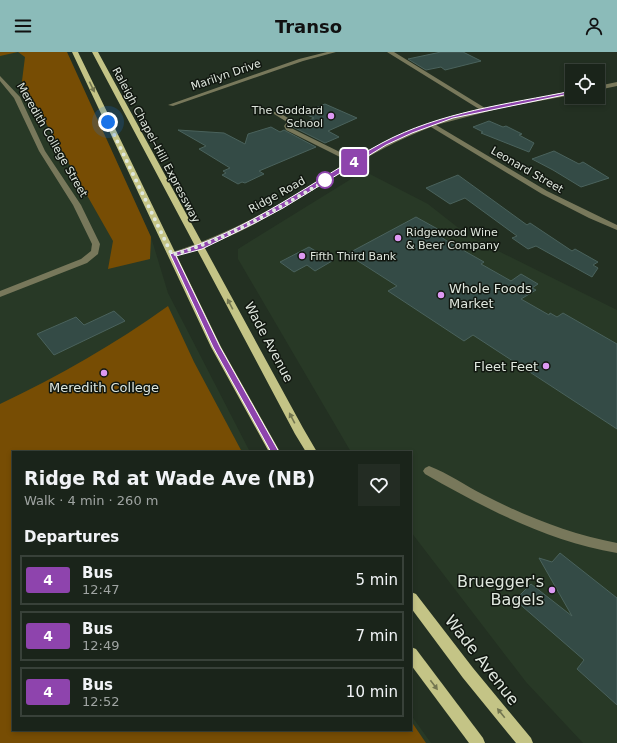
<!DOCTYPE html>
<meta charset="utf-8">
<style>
body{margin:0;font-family:"DejaVu Sans",sans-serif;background:#232c23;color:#f1f3f6;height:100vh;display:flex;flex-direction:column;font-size:15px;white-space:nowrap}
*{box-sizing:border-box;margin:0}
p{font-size:13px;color:#9fa4a2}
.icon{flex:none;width:22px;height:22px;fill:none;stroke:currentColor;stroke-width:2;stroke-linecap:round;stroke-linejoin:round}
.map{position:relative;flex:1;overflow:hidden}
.panel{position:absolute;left:12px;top:399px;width:400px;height:280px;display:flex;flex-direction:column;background:#1a241a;border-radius:0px;box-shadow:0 2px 6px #0003,0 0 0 1px #384139}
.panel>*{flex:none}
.badge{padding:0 8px;border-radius:3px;font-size:14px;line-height:26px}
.buttons{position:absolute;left:565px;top:12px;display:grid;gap:8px}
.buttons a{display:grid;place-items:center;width:40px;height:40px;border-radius:0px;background:#1a241a;box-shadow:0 2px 6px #0003,0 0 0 1px #384139;font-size:20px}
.you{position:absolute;width:20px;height:20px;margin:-10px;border:3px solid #fff;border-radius:50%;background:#1a73e8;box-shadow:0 0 0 6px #1a73e833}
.map>.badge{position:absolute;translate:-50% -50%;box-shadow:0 0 0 2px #fff}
h2{padding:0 12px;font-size:15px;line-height:36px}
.round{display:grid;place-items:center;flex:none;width:42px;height:42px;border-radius:0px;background:#232c23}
.overview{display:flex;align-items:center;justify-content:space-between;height:68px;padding:0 12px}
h1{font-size:19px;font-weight:700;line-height:30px}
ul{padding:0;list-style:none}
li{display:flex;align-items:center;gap:12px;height:50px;margin:0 8px 6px;padding:0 4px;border:2px solid #384139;border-radius:0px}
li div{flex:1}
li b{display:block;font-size:15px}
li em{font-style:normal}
li .badge{min-width:44px;font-weight:700;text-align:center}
header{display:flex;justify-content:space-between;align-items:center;height:52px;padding:0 12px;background:#8bbbb9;color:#111;font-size:18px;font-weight:700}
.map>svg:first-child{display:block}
</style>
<header><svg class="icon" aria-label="menu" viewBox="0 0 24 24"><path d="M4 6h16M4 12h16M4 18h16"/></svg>Transo<svg class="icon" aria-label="person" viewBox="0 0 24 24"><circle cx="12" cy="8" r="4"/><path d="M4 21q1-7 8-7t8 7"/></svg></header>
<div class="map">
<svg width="617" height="691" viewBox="0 0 617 691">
<rect width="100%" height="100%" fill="#233022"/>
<g fill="#283926">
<polygon points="0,0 67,0 151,185 168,241 250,400 13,400 13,678 411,678 411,663 431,691 0,691"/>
<polygon points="364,119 428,152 470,185 617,258 617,691 583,691 526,630 411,480 411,400 351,400 238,207 238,197"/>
</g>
<g fill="#774d04">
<polygon points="0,0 67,0 151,185 150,207 108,217 113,189 22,29 25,5 18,0 0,4"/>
<path d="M168 254 194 310 242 400H13V678H411V669L426 691H0V352C59 324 115 292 168 254Z"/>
</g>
<g fill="#344b46" stroke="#4a625c">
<polygon points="441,0 463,0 481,9 445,18 441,15 426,18 408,7"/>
<polygon points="325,52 357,66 328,79 339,85 325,91 293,75 314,66 303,61"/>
<polygon points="489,69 503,75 506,74 522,82 519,83 534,91 529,100 481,81 483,80 473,75"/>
<polygon points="271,75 280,80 284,78 316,95 259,119 264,122 245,131 242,130 238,132 222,123 226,121 223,119 230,116 199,97 206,94 178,78 224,81 245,92 248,82"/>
<polygon points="554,99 579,112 583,110 609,126 581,135 553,118 532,107"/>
<polygon points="458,123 527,173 530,171 572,199 575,197 598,210 593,213 598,216 592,225 536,194 528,197 512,186 517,184 465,146 450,152 426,136"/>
<polygon points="416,165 443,180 438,183 447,189 484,210 481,212 511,229 521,222 538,232 532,236 536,238 521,247 549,263 550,261 557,265 563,261 617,292 617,377 473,283 464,289 388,239 397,234 347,202"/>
<polygon points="309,195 332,209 315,219 307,213 294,220 280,210"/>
<polygon points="114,259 125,269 54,303 37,282 76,265 84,273"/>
<polygon points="560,501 617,546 617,653 577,617 584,608 515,548 531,532 572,564 539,506 552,510"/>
</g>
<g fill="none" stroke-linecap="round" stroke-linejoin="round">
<g fill="#78785b" fill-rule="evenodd">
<polygon points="327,0 336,0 303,9 173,54 168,53 299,7"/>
<path d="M387 0H394L485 56 572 39V43L501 56 436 73 547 139 617 173V178L589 166 542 142 431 75C340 109 268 181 172 205H169V201C235 181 291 146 350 110L286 78 284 74 287 70 274 62V60H278L293 69 291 76 354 107C393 83 435 67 479 57Z"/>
<polygon points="0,24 20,45 45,99 81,153 100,192 98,202 87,211 0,245 0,239 81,207 91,199 92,192 73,153 39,99 14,46 0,29"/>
<polygon points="617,30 617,34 598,38 598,34"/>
<path d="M429 414C448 421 466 434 484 443 527 465 570 482 617 491V501C548 489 486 457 425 422L423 419 425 416Z"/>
</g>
<g fill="#c4c486" fill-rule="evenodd">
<polygon points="72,0 78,0 221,295 280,400 269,400 211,295"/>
<polygon points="92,0 98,0 303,376 317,400 306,400 295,382"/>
<polygon points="411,540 416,542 473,616 531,686 533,691 516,691 463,626 411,556"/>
<polygon points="411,595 416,597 483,686 485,691 469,691 411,613"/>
</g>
</g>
<defs><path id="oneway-solid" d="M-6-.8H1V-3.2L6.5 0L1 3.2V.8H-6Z"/></defs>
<g fill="#737651">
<use href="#oneway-solid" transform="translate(92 35) rotate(64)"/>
<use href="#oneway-solid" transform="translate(230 252) rotate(-118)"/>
<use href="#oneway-solid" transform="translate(292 366) rotate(-118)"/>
<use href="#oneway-solid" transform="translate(434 633) rotate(53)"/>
<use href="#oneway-solid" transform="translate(501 661) rotate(-129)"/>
</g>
<path fill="#8e44ad" stroke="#fff" d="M572 39 574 41 453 66 412 81 386 93 283 156 255 171 202 197 176 204 220 295 279 400 278 402H272L213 295 170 202C248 180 312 129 382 91 440 60 508 52 572 39Z"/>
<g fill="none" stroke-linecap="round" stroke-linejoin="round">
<path stroke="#dfe7de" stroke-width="4" stroke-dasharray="0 7.2" d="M108 70 172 203C229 187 280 155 330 126L325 128"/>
</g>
<g fill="#dd99f3" stroke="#111710" stroke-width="1.5">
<circle cx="331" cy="64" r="4"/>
<circle cx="398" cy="186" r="4"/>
<circle cx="302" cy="204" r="4"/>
<circle cx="441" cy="243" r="4"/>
<circle cx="546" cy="314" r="4"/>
<circle cx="104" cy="321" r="4"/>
<circle cx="552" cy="538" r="4"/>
</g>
<circle fill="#fff" stroke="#8e44ad" stroke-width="2" cx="325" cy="128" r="8"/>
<g text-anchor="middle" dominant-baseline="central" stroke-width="3" stroke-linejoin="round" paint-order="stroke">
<g font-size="11" fill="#dfe7de" stroke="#111710">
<text transform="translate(226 23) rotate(-19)">Marilyn Drive</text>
<text transform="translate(52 88) rotate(60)">Meredith College Street</text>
<text transform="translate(156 93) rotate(62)">Raleigh Chapel–Hill Expressway</text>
<text transform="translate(527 118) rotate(30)">Leonard Street</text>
<text transform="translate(277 143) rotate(-29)">Ridge Road</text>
</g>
<g font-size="11" fill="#dfe7de" stroke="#111710" text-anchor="start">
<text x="323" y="58" text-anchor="end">The Goddard<tspan x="323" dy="13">School</tspan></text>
<text x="406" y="180">Ridgewood Wine<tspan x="406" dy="13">&amp; Beer Company</tspan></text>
<text x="310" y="204">Fifth Third Bank</text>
</g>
<g font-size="13" fill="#dfe7de" stroke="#111710" text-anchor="start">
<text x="449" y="236">Whole Foods<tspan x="449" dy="15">Market</tspan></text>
<text x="538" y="314" text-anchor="end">Fleet Feet</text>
<text x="104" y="335" text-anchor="middle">Meredith College</text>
</g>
<g font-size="13" fill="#dfe7de" stroke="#111710">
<text transform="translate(269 290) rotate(62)">Wade Avenue</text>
</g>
<g font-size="16" fill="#dfe7de" stroke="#111710" text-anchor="end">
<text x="544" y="529">Bruegger's<tspan x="544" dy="18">Bagels</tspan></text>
</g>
<g font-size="16" fill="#dfe7de" stroke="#111710">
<text transform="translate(482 608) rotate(52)">Wade Avenue</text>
</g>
</g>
</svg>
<div class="buttons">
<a><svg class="icon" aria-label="locate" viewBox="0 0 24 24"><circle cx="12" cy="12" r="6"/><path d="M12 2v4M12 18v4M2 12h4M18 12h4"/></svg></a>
</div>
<div class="you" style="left:108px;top:70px"></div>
<b class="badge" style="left:354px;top:110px;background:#8e44ad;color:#fff">4</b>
<section class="panel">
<div class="overview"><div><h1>Ridge Rd at Wade Ave (NB)</h1><p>Walk · 4 min · 260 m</p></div><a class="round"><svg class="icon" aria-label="heart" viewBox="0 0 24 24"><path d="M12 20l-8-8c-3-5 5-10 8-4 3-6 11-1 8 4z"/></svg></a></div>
<h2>Departures</h2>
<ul>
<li><span class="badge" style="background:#8e44ad;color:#fff">4</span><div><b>Bus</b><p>12:47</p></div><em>5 min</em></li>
<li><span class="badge" style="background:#8e44ad;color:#fff">4</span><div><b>Bus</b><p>12:49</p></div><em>7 min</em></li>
<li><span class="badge" style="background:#8e44ad;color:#fff">4</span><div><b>Bus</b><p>12:52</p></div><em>10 min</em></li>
</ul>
</section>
</div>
